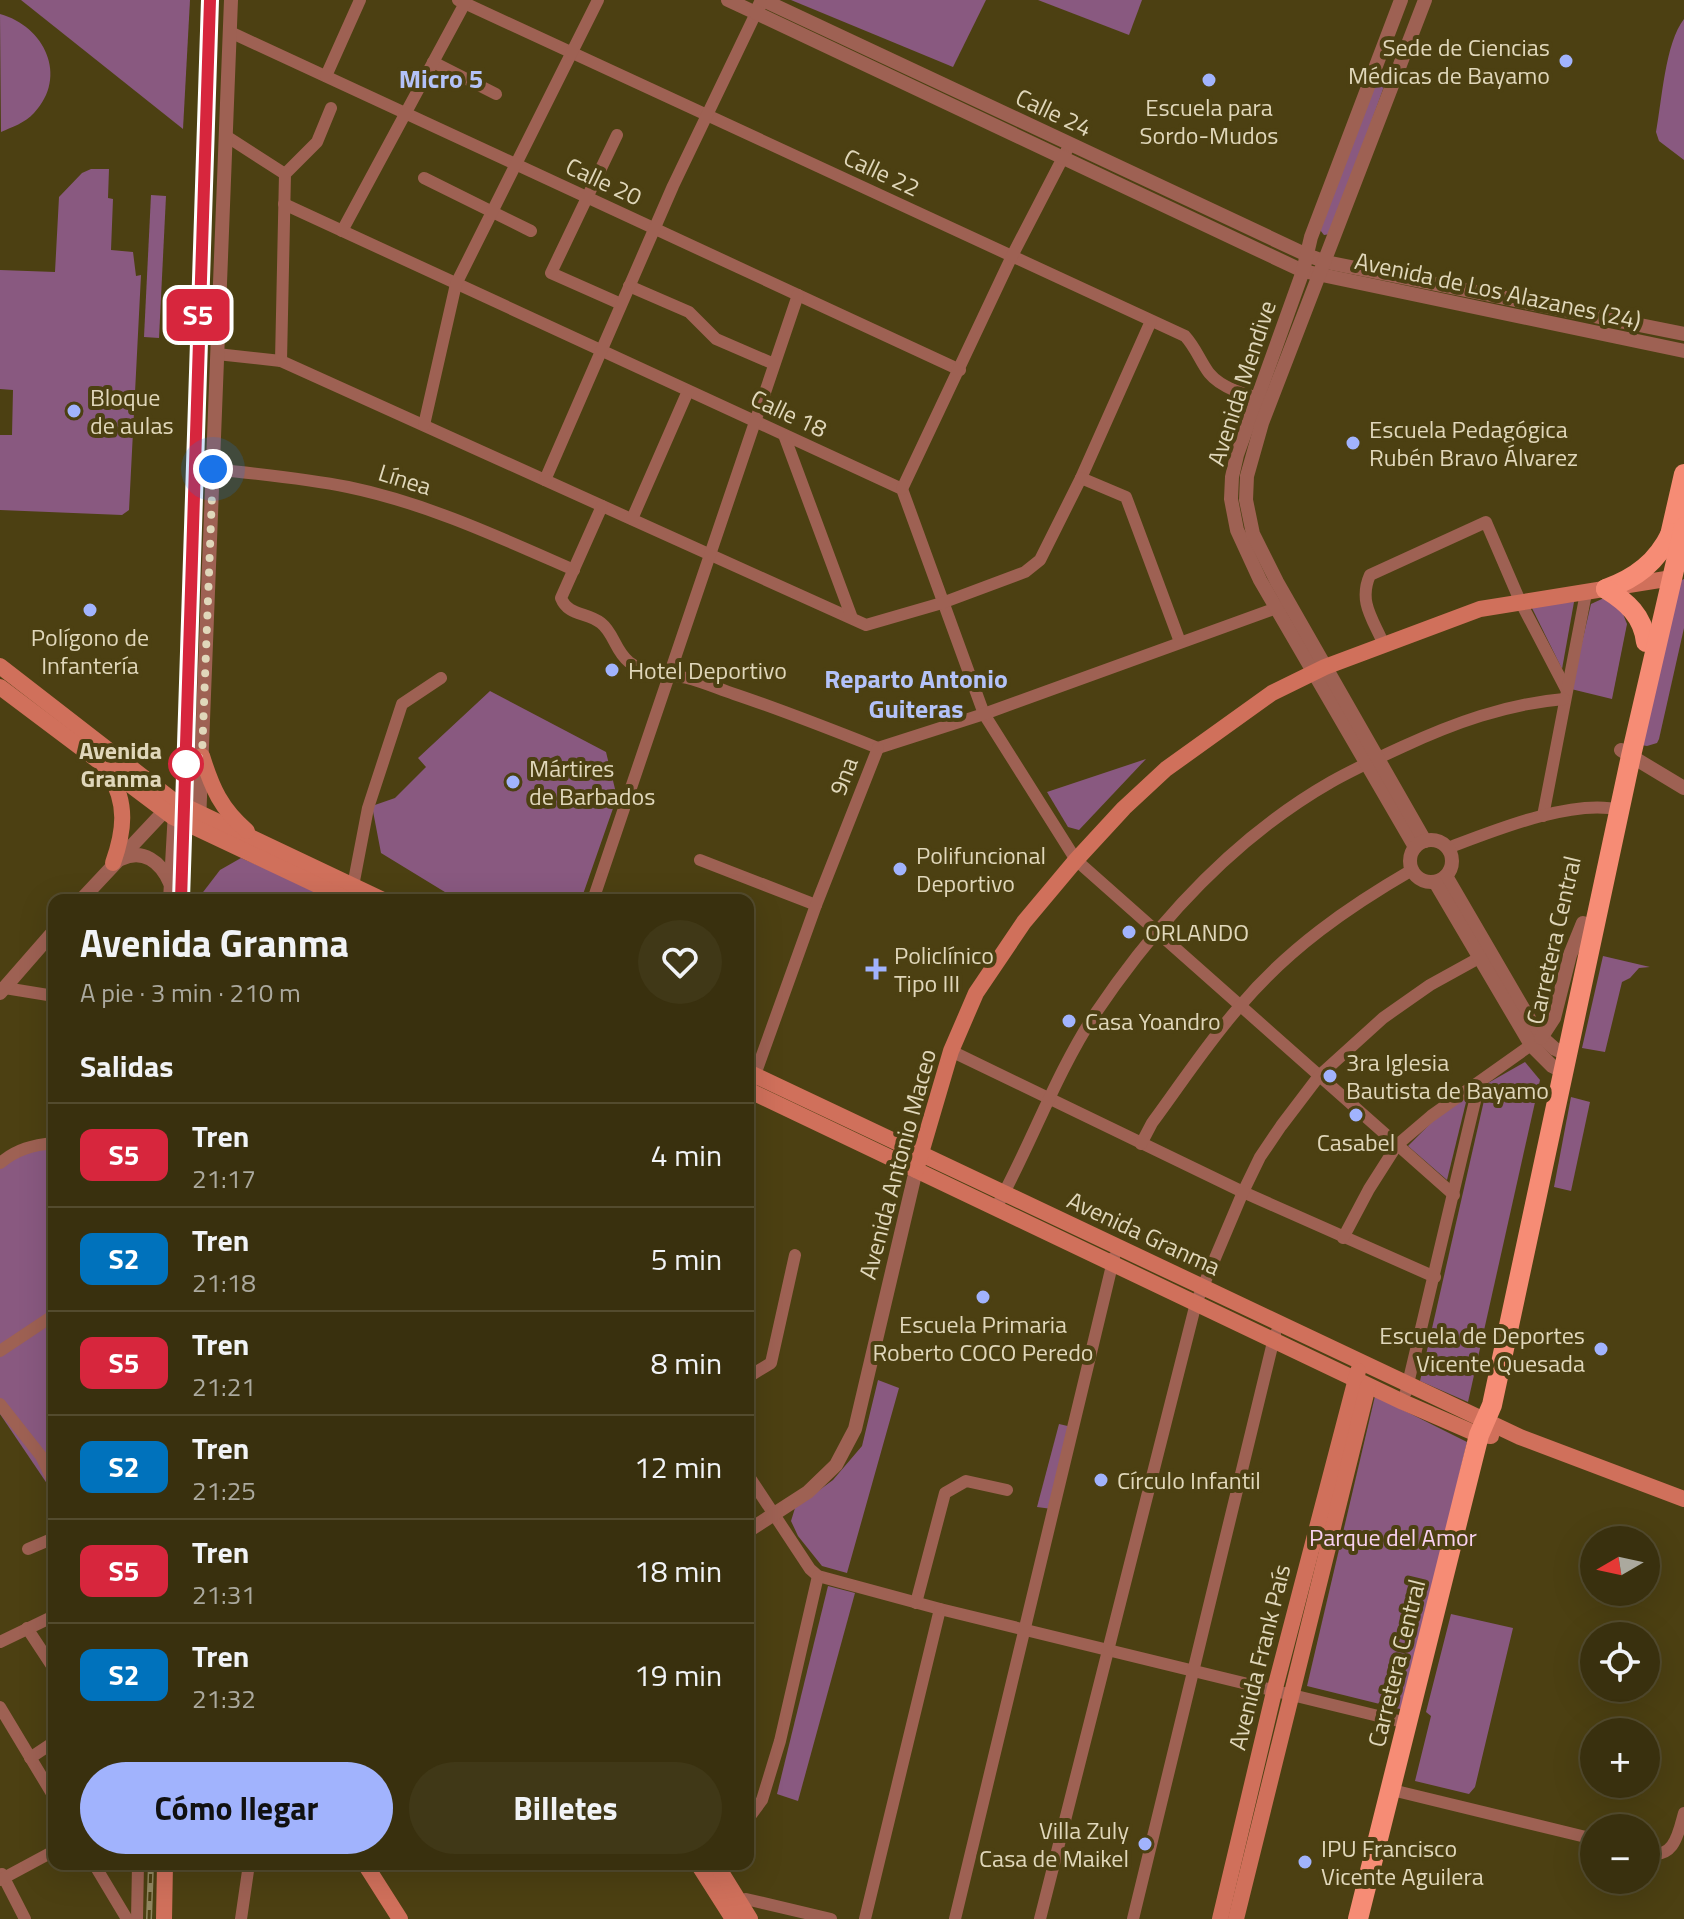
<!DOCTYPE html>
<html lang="es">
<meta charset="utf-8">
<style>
body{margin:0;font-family:"Titillium Web",sans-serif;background:#403817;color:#f1f3f6;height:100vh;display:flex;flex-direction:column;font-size:30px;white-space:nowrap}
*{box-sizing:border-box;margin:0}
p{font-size:26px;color:#aba99e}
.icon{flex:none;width:44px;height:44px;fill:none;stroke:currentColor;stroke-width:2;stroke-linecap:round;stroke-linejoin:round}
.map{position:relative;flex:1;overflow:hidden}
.sheet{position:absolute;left:48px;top:894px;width:706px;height:976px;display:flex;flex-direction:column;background:#39300e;border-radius:16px;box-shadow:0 8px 32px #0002,0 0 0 2px #534b2e}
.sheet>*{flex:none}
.badge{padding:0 16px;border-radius:12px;font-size:28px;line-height:52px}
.needle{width:52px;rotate:261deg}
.tools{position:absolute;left:1580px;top:1526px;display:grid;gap:16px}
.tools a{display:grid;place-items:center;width:80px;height:80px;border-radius:50%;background:#39300e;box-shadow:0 8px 32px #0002,0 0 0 2px #534b2e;font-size:40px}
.you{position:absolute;width:40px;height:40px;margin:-20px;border:6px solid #fff;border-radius:50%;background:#1a73e8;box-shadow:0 0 0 12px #1a73e833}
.map>.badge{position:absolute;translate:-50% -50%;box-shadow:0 0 0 4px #fff}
h2{padding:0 32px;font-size:30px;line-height:72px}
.round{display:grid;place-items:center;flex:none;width:84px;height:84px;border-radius:42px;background:#403817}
.headline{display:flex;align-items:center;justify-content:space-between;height:136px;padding:0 32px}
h1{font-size:38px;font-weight:700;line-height:60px}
.primary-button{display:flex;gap:16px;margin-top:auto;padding:16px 32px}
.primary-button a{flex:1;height:92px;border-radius:48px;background:#a1b3fd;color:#111;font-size:32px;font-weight:700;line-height:92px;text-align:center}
.primary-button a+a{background:#403817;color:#f1f3f6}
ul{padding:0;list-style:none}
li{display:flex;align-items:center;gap:24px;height:104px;padding:0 32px;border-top:2px solid #534b2e}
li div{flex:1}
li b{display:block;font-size:30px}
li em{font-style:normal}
li .badge{min-width:88px;font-weight:700;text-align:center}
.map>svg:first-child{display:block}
</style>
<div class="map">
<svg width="1684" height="1919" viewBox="0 0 1684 1919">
<rect width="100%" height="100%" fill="#4c4012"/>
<g fill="#895980">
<polygon points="21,0 190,0 183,129"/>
<polygon points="791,0 986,0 953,67"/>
<polygon points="1038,0 1142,0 1129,35"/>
<path d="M0 14C44 26 69 76 34 113 25 123 12 127 1 132Z"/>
<path d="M1684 19V160L1659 141 1656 132C1662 101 1665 43 1684 19Z"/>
<polygon points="1383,72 1386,81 1331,234 1324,235 1320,230 1373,79"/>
<polygon points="91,169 109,169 108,198 113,199 111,250 133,252 136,276 141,275 129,510 122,515 0,510 0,435 12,435 13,390 0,389 0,270 55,272 59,197 82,173"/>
<polygon points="151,195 166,196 159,338 144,337"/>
<polygon points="1684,579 1684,628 1659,739 1657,743 1647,746 1641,745 1677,582"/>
<polygon points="1604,598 1619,604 1627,624 1612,699 1571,689 1591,604"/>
<polygon points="1574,602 1562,669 1530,604"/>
<polygon points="490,691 606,752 617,797 581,900 458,900 381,853 372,806 395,798 426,767 418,758"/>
<polygon points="1146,759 1079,830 1068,827 1047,792"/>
<polygon points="241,858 339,900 197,900 220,870"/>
<polygon points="1603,956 1650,967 1639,968 1630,978 1622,982 1605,1052 1582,1048"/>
<polygon points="1525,1062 1540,1080 1468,1402 1420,1381 1488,1083"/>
<polygon points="1468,1094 1447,1180 1408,1146 1435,1119"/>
<polygon points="1571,1097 1590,1102 1571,1191 1554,1187"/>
<polygon points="54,1143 54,1494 0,1414 0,1163"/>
<polygon points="878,1380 899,1388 847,1573 822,1566 798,1536 791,1521 795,1508 833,1480 862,1446"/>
<polygon points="1375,1396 1467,1442 1404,1710 1307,1686"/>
<polygon points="1059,1424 1072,1427 1052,1509 1037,1507"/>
<polygon points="828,1586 855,1593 798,1801 777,1794"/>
<polygon points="1451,1614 1513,1628 1475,1787 1469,1794 1415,1781 1431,1716 1426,1712"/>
</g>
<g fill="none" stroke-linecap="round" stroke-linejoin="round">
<g stroke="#9e6153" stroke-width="12">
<path d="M458 0 1185 336C1196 348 1200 361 1209 373 1222 389 1247 395 1266 400"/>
<polyline points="230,32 960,370"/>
<polyline points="433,62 496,94"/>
<polyline points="326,76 360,0"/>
<polyline points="617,135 551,273 621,304"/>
<polyline points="226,136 285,174"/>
<polyline points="424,178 531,231"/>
<polyline points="284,204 902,489 984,714 1076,860 1454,1195"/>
<polyline points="342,231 465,3"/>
<polyline points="629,286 689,312 716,339 774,364"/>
<polyline points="217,354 281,361 866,625 942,603 1025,572 1040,560 1081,478 1151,321"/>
<polyline points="281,361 285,174 317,142 331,108"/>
<polyline points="424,425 456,284 598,0"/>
<polyline points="784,435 852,618"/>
<path d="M213 469C258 474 303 478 348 487 426 503 501 538 574 570"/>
<polyline points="1081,478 1126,497 1180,642"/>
<polyline points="545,480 673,186 756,13"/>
<polyline points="902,489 1012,256 1070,144"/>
<path d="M602 506 561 598C568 616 587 612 601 623 614 633 615 651 629 662 645 674 669 674 687 678 703 682 719 689 734 694 782 710 830 729 878 748"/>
<polyline points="632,519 688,391"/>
<path d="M1384 645C1373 619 1358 602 1370 575L1486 522 1520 601 1566 689"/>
<polyline points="878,748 984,714 1282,606"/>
<polyline points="1543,816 1586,593"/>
<path d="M1448 848C1493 831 1573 798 1620 810"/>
<polyline points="700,860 816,905"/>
<polyline points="353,886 368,808 402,704 441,678"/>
<polyline points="169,900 174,811"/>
<polyline points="593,900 798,295"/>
<polyline points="5,988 54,996"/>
<polyline points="951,1051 1243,1192 1435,1277"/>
<polyline points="752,1083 816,905 878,748"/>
<polyline points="52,1143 54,1160"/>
<path d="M1141 1144 1152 1123C1181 1084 1208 1042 1240 1006 1288 949 1348 907 1412 870"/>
<path d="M0 1163C17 1149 33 1145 54 1143"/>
<path d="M996 1208C1031 1145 1055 1075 1095 1014 1157 922 1235 837 1331 782 1354 769 1378 758 1402 747 1454 723 1506 704 1564 699"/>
<polyline points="1343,1238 1369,1189 1397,1145 1431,1116 1538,1040"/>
<polyline points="0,1351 54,1315"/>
<polyline points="748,1377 771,1363 795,1255"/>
<polyline points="1406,1392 1479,1084"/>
<polyline points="0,1404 41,1456 54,1483"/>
<polyline points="748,1475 810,1569 818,1576 940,1609 1407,1723"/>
<polyline points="28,1549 54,1538"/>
<polyline points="916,1603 945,1493 966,1481 1007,1490"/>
<polyline points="27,1628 54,1669"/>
<polyline points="0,1642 54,1616"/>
<polyline points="0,1707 54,1797"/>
<polyline points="30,1758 54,1742"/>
<polyline points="1392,1790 1594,1839"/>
<polyline points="748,1819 762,1800 780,1741 818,1576"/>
<path d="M1646 1853C1674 1860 1678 1835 1684 1813"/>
<polyline points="94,1864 127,1919"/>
<polyline points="2,1874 25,1919"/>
<polyline points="0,1880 54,1851"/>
<polyline points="741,1903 746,1899 831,1919"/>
<polyline points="137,1919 138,1864"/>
<polyline points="241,1919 249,1864"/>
<polyline points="865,1919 940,1609"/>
<polyline points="955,1919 1114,1257"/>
<polyline points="1040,1919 1196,1303 1243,1192 1260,1157 1281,1126 1319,1076 1383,1018 1430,985 1488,953"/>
<polyline points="1133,1919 1275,1334"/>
</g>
<g stroke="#9e6153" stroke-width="14">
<polyline points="728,0 756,13"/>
<polyline points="762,0 756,13 1303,271 1684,351"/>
<polyline points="763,0 1307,255 1326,262 1684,334"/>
<polyline points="1401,0 1311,237 1303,271 1237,455 1232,477 1231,499 1237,530 1260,580 1415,847"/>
<polyline points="1425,0 1262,423 1247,476 1246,500 1253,534 1277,582 1425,841"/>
<polyline points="1621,750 1684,788"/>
<polyline points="199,823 231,0"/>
<circle cx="1431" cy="861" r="21"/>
<path d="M121 859C143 848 161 862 170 883"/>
<polyline points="1446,876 1538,1034 1555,1049 1566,1054"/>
<polyline points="1435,882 1531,1045 1552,1066 1562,1071"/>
<polyline points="81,900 171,804"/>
<polyline points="0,993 54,931"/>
<polyline points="1541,1038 1554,1018 1570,955 1583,923"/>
<polyline points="748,1531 808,1492 836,1465 855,1429 916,1170"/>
</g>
<g stroke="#d0705b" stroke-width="16">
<polyline points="0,666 174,801 383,900"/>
<polyline points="0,687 173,817 349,900"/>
<path d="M202 756C212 788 221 809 247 831"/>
<path d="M109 774C128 803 124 832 113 863"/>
<polyline points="748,1072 1520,1437 1684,1499"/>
<polyline points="748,1090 1403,1402 1479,1435 1491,1436"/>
<polyline points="916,1170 951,1051 976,993 1024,922 1076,860 1124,808 1166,769 1272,693 1325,667 1480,609 1672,578"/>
<polyline points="365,1864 400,1919"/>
<polyline points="698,1864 733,1919"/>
<polyline points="716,1864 750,1919"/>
<polyline points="164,1919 165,1864"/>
<polyline points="1220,1919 1274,1692 1358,1371"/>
<polyline points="1236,1919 1368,1386"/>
</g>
<g stroke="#f68c75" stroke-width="20">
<polyline points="1668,544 1684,474"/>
<path d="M1606 589C1636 578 1657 562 1671 533"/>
<path d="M1606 589C1627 602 1643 616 1646 642"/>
<polyline points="1358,1919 1479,1435 1492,1405 1631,756 1684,527"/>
</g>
<defs>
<g id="rail">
<polyline points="181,900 210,0"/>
<polyline points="149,1919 151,1864"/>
</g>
</defs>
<use href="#rail" stroke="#918660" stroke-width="6"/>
<use href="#rail" stroke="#4c4012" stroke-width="3" stroke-dasharray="9" stroke-linecap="butt"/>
</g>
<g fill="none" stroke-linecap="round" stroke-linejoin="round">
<defs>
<polyline id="line" points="181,900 210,0"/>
</defs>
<use href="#line" stroke="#fff" stroke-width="18"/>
<use href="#line" stroke="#d7263d" stroke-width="12"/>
<polyline stroke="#e0d7ba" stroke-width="8" stroke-dasharray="0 14.4" points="186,764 202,756 213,469"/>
</g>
<g fill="#a1b3fd" stroke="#4c4012" stroke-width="3">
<circle cx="1566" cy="61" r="8"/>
<circle cx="1209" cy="80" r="8"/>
<circle cx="74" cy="411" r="8"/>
<circle cx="1353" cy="443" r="8"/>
<circle cx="90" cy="610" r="8"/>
<circle cx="612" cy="670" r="8"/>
<circle cx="513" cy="782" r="8"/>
<circle cx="900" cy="869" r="8"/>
<circle cx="1129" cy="932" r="8"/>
<path d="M872 957h8v8h8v8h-8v8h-8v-8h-8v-8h8z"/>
<circle cx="1069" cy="1021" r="8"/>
<circle cx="1330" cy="1076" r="8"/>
<circle cx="1356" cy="1115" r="8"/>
<circle cx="983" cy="1297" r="8"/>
<circle cx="1601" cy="1349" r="8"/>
<circle cx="1101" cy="1480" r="8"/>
<circle cx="1145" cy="1844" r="8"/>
<circle cx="1305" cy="1862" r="8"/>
</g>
<circle fill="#fff" stroke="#d7263d" stroke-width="4" cx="186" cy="764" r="16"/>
<g text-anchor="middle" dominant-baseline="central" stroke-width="8" stroke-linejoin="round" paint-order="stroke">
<g font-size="24" fill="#e0d7ba" stroke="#4c4012" text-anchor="start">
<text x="1550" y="47" text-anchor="end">Sede de Ciencias<tspan x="1550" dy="28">Médicas de Bayamo</tspan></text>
<text x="1209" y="107" text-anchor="middle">Escuela para<tspan x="1209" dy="28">Sordo-Mudos</tspan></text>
<text x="90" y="397">Bloque<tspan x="90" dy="28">de aulas</tspan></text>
<text x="1369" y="429">Escuela Pedagógica<tspan x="1369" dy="28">Rubén Bravo Álvarez</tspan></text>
<text x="90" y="637" text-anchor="middle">Polígono de<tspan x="90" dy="28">Infantería</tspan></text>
<text x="628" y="670">Hotel Deportivo</text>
<text x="529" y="768">Mártires<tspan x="529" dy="28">de Barbados</tspan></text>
<text x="916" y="855">Polifuncional<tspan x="916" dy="28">Deportivo</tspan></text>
<text x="1145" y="932">ORLANDO</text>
<text x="894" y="955">Policlínico<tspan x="894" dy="28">Tipo III</tspan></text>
<text x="1085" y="1021">Casa Yoandro</text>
<text x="1346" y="1062">3ra Iglesia<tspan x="1346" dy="28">Bautista de Bayamo</tspan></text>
<text x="1356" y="1142" text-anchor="middle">Casabel</text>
<text x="983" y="1324" text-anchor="middle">Escuela Primaria<tspan x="983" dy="28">Roberto COCO Peredo</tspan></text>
<text x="1585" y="1335" text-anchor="end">Escuela de Deportes<tspan x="1585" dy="28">Vicente Quesada</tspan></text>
<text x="1117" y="1480">Círculo Infantil</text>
<text x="1129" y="1830" text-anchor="end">Villa Zuly<tspan x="1129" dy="28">Casa de Maikel</tspan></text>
<text x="1321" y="1848">IPU Francisco<tspan x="1321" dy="28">Vicente Aguilera</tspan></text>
</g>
<g font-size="24" fill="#e0d7ba" stroke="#4c4012">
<text transform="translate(1054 112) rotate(25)">Calle 24</text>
<text transform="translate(882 172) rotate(25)">Calle 22</text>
<text transform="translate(604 181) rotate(25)">Calle 20</text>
<text transform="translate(1498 290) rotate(12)">Avenida de Los Alazanes (24)</text>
<text transform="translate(1241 383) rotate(-72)">Avenida Mendive</text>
<text transform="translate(789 413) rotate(25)">Calle 18</text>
<text transform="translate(405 479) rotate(17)">Línea</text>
<text transform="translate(843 776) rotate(-69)">9na</text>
<text transform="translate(1553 940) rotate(-77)">Carretera Central</text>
<text transform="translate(897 1164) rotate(-75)">Avenida Antonio Maceo</text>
<text transform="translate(1144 1233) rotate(25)">Avenida Granma</text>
<text transform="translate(1259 1657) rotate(-76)">Avenida Frank País</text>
<text transform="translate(1396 1663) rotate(-76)">Carretera Central</text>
</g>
<g font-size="24" font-weight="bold" fill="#e0d7ba" stroke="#4c4012" text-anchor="end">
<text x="162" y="750">Avenida<tspan x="162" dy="28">Granma</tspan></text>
</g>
<g font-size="24" fill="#f9d1f1" stroke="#4c4012">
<text x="1393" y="1537">Parque del Amor</text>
</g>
<g font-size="26" font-weight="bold" fill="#b3c2f9" stroke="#4c4012">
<text x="441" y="78">Micro 5</text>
<text x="916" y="678">Reparto Antonio<tspan x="916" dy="30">Guiteras</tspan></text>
</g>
</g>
</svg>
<div class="tools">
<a><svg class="needle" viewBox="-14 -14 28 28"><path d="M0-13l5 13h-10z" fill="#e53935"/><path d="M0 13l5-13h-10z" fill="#aba99e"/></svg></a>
<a><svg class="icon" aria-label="locate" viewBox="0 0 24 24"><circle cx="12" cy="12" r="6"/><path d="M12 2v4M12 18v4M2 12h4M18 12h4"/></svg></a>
<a>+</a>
<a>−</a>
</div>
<div class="you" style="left:213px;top:469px"></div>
<b class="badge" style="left:198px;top:315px;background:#d7263d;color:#fff">S5</b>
<section class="sheet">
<div class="headline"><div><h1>Avenida Granma</h1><p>A pie · 3 min · 210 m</p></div><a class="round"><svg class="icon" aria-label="heart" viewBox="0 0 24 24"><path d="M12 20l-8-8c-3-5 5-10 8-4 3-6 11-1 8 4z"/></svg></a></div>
<h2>Salidas</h2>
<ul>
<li><span class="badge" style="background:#d7263d;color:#fff">S5</span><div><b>Tren</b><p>21:17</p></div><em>4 min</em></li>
<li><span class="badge" style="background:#0072bc;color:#fff">S2</span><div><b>Tren</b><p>21:18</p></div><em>5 min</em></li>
<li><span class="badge" style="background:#d7263d;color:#fff">S5</span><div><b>Tren</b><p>21:21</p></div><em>8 min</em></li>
<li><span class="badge" style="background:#0072bc;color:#fff">S2</span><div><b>Tren</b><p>21:25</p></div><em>12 min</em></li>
<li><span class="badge" style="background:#d7263d;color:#fff">S5</span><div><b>Tren</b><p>21:31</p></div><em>18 min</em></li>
<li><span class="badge" style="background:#0072bc;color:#fff">S2</span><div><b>Tren</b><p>21:32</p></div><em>19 min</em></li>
</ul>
<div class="primary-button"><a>Cómo llegar</a><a>Billetes</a></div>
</section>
</div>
